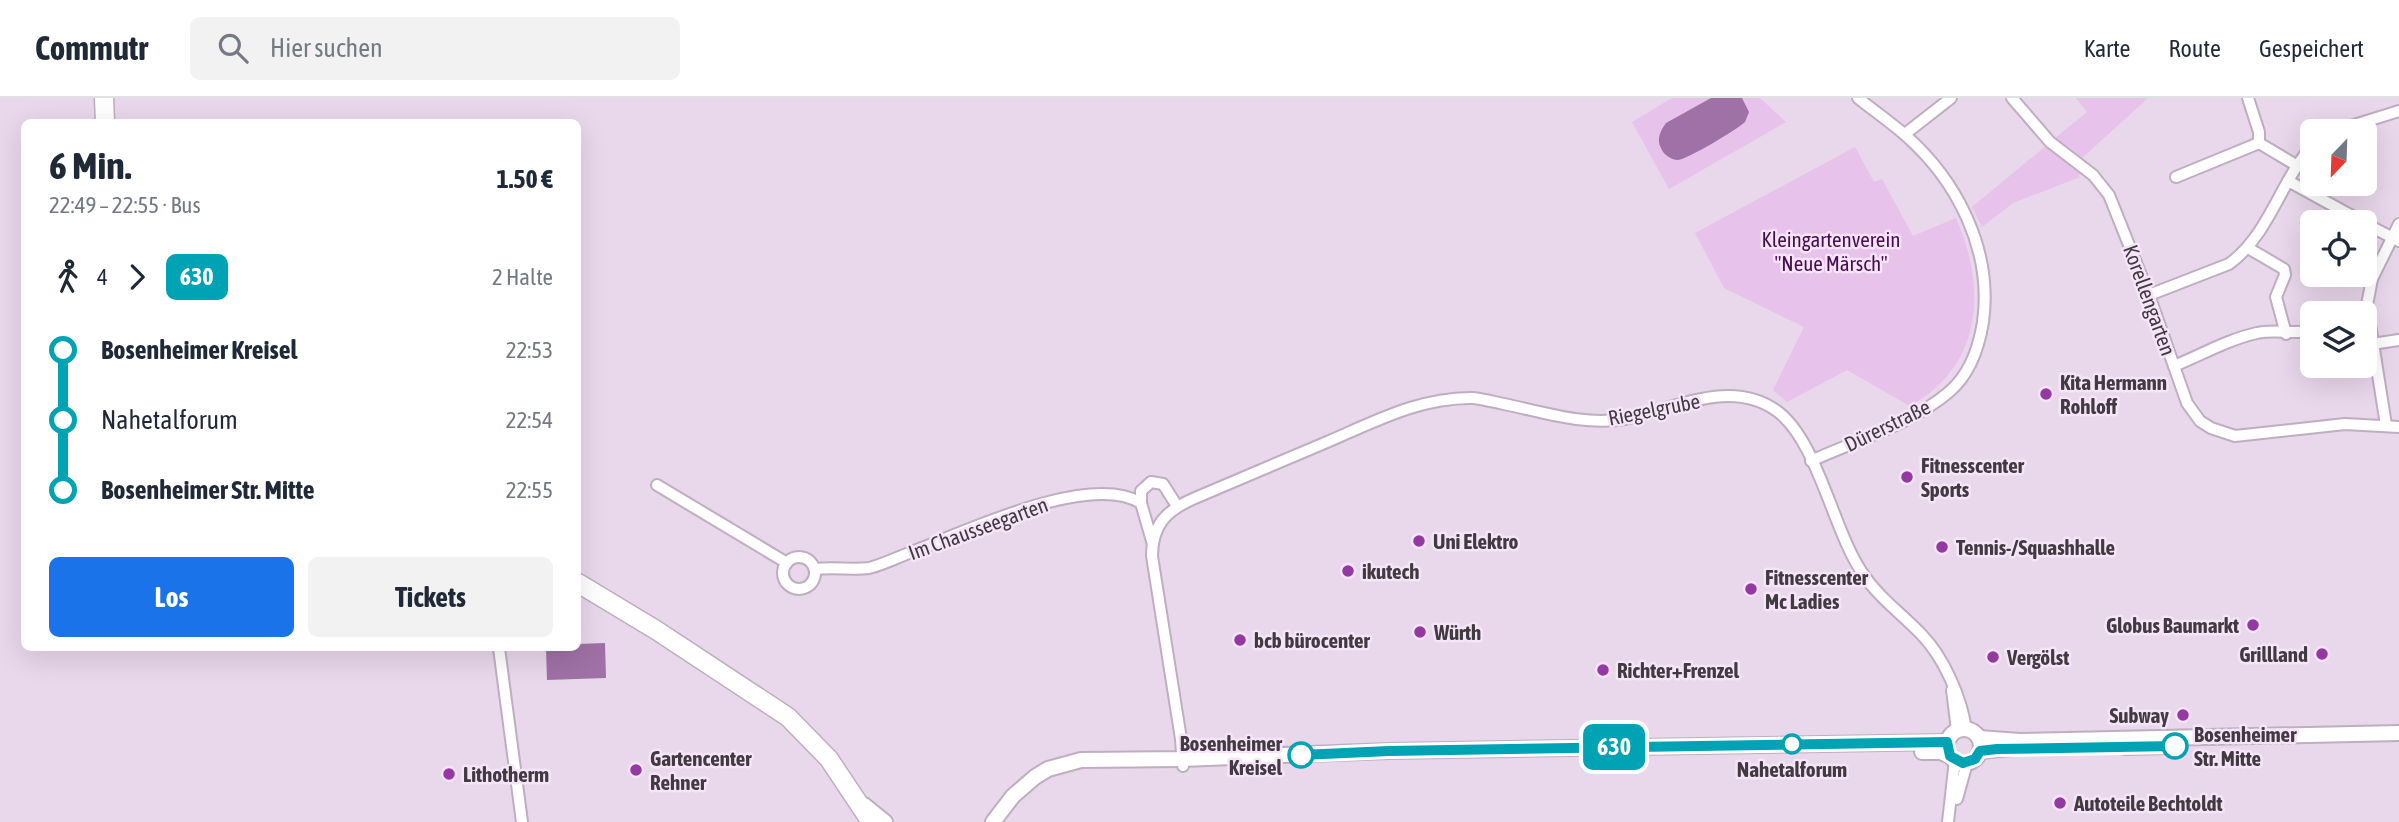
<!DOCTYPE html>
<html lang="de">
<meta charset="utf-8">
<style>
body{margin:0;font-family:"Asap Condensed",sans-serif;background:#f2f2f3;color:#1f2937;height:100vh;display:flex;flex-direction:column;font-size:26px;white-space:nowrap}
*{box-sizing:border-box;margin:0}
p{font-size:23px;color:#747a83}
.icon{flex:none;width:38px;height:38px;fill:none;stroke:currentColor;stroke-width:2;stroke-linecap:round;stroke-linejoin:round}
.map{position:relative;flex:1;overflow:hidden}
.sheet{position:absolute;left:21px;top:21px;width:560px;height:532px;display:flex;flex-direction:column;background:#fff;border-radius:10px;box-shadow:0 7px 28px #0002}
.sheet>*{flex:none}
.badge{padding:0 14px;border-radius:10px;font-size:24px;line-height:46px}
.needle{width:46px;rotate:203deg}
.buttons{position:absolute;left:2300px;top:21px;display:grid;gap:14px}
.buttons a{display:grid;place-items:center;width:77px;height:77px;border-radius:10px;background:#fff;box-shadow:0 7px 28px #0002;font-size:35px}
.map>.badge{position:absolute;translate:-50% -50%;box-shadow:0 0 0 4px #fff}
.legs{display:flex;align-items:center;gap:10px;height:77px;padding:0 28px;font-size:23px}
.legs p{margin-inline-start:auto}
.head{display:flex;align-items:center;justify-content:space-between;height:119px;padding:0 28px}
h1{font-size:38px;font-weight:700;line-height:52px}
.action{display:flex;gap:14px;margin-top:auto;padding:14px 28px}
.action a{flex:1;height:80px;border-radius:10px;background:#1a73e8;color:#fff;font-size:28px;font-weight:700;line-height:80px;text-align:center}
.action a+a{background:#f2f2f3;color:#1f2937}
ul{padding:0 28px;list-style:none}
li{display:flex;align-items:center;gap:24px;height:70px;font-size:26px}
li i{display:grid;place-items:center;width:10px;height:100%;margin:0 9px;background:currentColor}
li i::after{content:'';width:18px;height:18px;margin:-9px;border:5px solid;border-radius:50%;background:#fff}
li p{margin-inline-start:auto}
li:first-child i{background:linear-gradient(#0000 50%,currentColor 0)}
li:last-child i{background:linear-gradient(currentColor 50%,#0000 0)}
header{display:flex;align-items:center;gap:42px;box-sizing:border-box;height:98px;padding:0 35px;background:#fff;border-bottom:2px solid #e0e1e3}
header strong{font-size:33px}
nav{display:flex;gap:38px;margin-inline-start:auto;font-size:24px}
.search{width:490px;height:63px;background:#f2f2f3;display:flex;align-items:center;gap:18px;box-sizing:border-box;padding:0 24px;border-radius:10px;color:#747a83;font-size:26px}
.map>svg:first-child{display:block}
</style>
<header>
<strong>Commutr</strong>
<div class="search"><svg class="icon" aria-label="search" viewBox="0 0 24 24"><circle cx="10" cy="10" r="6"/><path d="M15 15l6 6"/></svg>Hier suchen</div>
<nav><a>Karte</a><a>Route</a><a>Gespeichert</a></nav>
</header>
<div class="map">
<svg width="2399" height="724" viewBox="0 0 2399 724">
<rect width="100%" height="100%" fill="#e9d7eb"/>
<g fill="#e7c2eb">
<polygon points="1672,0 1760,0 1786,24 1669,91 1632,24"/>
<polygon points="2076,0 2148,0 2081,61 2054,41 2087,14"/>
<polygon points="2047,47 2082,73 2078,78 2080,79 2013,105 1982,129 1972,109"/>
<path d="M1855 49 1874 84 1882 81 1913 138 1956 120C1987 191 1983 267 1910 308L1847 272 1787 304 1773 292 1804 229 1724 190 1695 135Z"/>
</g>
<g fill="#9f71a6">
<path d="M1711 0H1742L1749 14 1745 24C1736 32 1688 61 1678 62 1671 62 1663 56 1661 50 1656 41 1661 32 1666 25Z"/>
<polygon points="605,545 606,580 547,582 546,550 578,550 578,546"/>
</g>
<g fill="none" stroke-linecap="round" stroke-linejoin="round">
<defs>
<g id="minor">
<polyline points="2012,0 2050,44 2093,77 2109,97 2149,197 2187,305 2200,323 2211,330 2235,338 2345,326 2399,329"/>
<polyline points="2248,0 2259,34 2259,45"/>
<polyline points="2335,33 2399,13"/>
<polyline points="1905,36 1951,0"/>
<polyline points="2176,79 2259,45 2296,67"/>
<polyline points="2288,83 2363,124"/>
<polyline points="2364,125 2399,143"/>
<polyline points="2248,150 2284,171 2285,177 2276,199 2286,236"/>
<path d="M2149 197 2229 166C2269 137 2280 84 2312 48"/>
<polyline points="2372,246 2399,242"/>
<path d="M2174 268C2201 257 2229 241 2257 235 2273 231 2292 236 2312 233"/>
<polyline points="2386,327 2367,207 2372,181 2399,126"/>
<path d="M1811 363C1857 342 1910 327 1949 294 1969 277 1979 249 1983 224 1993 152 1957 82 1904 36 1889 23 1873 12 1858 0"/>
<polyline points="657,387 787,465"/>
<polyline points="1152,443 1141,405 1141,393 1151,384 1163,386 1177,408"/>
<circle cx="799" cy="475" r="16"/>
<path d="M815 471C833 469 853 472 869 470 882 467 896 460 909 455 963 435 1089 373 1141 405"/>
<polyline points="499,550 522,724"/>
<polyline points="1952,592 1957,632"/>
<path d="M1183 668 1181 641 1152 458C1152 426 1167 412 1195 400 1239 381 1283 363 1327 344 1374 324 1420 299 1473 300 1483 301 1494 304 1504 306 1543 314 1585 328 1624 321 1674 312 1730 279 1777 313 1818 343 1833 433 1863 476 1879 500 1902 516 1922 537 1944 560 1961 599 1966 631"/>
<polyline points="1957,701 1967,665"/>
<polyline points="1948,724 1955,662"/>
</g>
<g id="tertiary">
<circle cx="1964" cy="648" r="17"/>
<polyline points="1979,640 2019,643 2399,635"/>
<polyline points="2125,649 2171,648"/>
<polyline points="1980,653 2010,650"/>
<polyline points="1922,654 1941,654 1950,658"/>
<polyline points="864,707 885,724"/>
<polyline points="993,724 1013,698 1035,679 1048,671 1081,662 1182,661 1389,653 1947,644"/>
</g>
<g id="primary">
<polyline points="104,0 105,24"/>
<polyline points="578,485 656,532 788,619 829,661 871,724"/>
</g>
</defs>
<use href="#minor" stroke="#beaec0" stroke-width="14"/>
<use href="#tertiary" stroke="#beaec0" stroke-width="18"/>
<use href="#primary" stroke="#beaec0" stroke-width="21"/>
<use href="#minor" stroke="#fff" stroke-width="10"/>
<use href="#tertiary" stroke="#fff" stroke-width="14"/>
<use href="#primary" stroke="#fff" stroke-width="18"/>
</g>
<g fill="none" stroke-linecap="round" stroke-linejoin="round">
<defs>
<polyline id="line-1" points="1301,657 1389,653 1947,644 1950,658 1963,665 1975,661 1980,653 1997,651 2175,648"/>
</defs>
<use href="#line-1" stroke="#fff" stroke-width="16"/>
<use href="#line-1" stroke="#00a3b4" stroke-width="10"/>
</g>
<g fill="#9438a2" stroke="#f6e4f8" stroke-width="2.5">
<circle cx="2046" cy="296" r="7"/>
<circle cx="1907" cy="379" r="7"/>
<circle cx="1419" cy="443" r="7"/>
<circle cx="1942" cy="449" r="7"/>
<circle cx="1348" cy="473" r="7"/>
<circle cx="1751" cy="491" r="7"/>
<circle cx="2253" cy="527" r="7"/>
<circle cx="1420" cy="534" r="7"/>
<circle cx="1240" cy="542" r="7"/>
<circle cx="2322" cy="556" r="7"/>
<circle cx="1993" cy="559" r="7"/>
<circle cx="1603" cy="572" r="7"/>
<circle cx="2183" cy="617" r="7"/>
<circle cx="636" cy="672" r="7"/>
<circle cx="449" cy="676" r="7"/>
<circle cx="2060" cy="705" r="7"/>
</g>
<g fill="#fff" stroke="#00a3b4" stroke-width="3.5">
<circle cx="1792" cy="646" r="9"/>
<circle cx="2175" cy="648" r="12"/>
<circle cx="1301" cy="657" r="12"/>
</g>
<g text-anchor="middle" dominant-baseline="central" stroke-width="5" stroke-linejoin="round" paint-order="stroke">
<g font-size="21" fill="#480d51" stroke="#f6e4f8">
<text x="1831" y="141">Kleingartenverein<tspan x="1831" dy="24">"Neue Märsch"</tspan></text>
</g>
<g font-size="21" fill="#413a41" stroke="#f6e4f8">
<text transform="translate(2150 202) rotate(70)">Korellengarten</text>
<text transform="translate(1654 311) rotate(-11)">Riegelgrube</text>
<text transform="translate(1887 327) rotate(-26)">Dürerstraße</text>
<text transform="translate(978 430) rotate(-20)">Im Chausseegarten</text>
</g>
<g font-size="21" font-weight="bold" fill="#413a41" stroke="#f6e4f8" text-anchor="start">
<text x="2060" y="284">Kita Hermann<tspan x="2060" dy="24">Rohloff</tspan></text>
<text x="1921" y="367">Fitnesscenter<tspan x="1921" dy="24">Sports</tspan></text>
<text x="1433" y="443">Uni Elektro</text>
<text x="1956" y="449">Tennis-/Squashhalle</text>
<text x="1362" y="473">ikutech</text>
<text x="1765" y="479">Fitnesscenter<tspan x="1765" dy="24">Mc Ladies</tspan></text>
<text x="2239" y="527" text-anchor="end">Globus Baumarkt</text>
<text x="1434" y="534">Würth</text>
<text x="1254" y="542">bcb bürocenter</text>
<text x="2308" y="556" text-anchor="end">Grillland</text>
<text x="2007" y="559">Vergölst</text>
<text x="1617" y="572">Richter+Frenzel</text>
<text x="2169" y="617" text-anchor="end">Subway</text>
<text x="650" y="660">Gartencenter<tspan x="650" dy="24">Rehner</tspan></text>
<text x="463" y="676">Lithotherm</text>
<text x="2074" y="705">Autoteile Bechtoldt</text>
</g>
<g font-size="21" font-weight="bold" fill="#413a41" stroke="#f6e4f8" text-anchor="start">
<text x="2194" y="636">Bosenheimer<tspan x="2194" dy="24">Str. Mitte</tspan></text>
<text x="1282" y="645" text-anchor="end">Bosenheimer<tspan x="1282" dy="24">Kreisel</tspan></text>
<text x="1792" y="671" text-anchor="middle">Nahetalforum</text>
</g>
</g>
</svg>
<div class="buttons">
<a><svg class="needle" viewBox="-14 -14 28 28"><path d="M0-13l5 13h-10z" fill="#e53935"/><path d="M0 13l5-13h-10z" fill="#747a83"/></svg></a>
<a><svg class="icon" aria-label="locate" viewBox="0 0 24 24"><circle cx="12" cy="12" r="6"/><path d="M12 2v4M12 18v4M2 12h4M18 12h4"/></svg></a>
<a><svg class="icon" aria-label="layers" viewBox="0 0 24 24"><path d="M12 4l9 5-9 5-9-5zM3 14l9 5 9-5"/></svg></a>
</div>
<b class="badge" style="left:1614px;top:649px;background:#00a3b4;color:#fff">630</b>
<section class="sheet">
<div class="head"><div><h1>6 Min.</h1><p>22:49 – 22:55 · Bus</p></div><b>1.50 €</b></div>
<div class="legs"><svg class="icon" aria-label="walk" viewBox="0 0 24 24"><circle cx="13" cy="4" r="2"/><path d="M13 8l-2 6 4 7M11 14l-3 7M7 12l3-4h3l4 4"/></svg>4<svg class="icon" aria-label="forward" viewBox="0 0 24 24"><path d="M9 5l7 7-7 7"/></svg><b class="badge" style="background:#00a3b4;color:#fff">630</b><p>2 Halte</p></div>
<ul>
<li><i style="color:#00a3b4"></i><b>Bosenheimer Kreisel</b><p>22:53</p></li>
<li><i style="color:#00a3b4"></i><span>Nahetalforum</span><p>22:54</p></li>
<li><i style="color:#00a3b4"></i><b>Bosenheimer Str. Mitte</b><p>22:55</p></li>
</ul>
<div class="action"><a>Los</a><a>Tickets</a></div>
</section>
</div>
